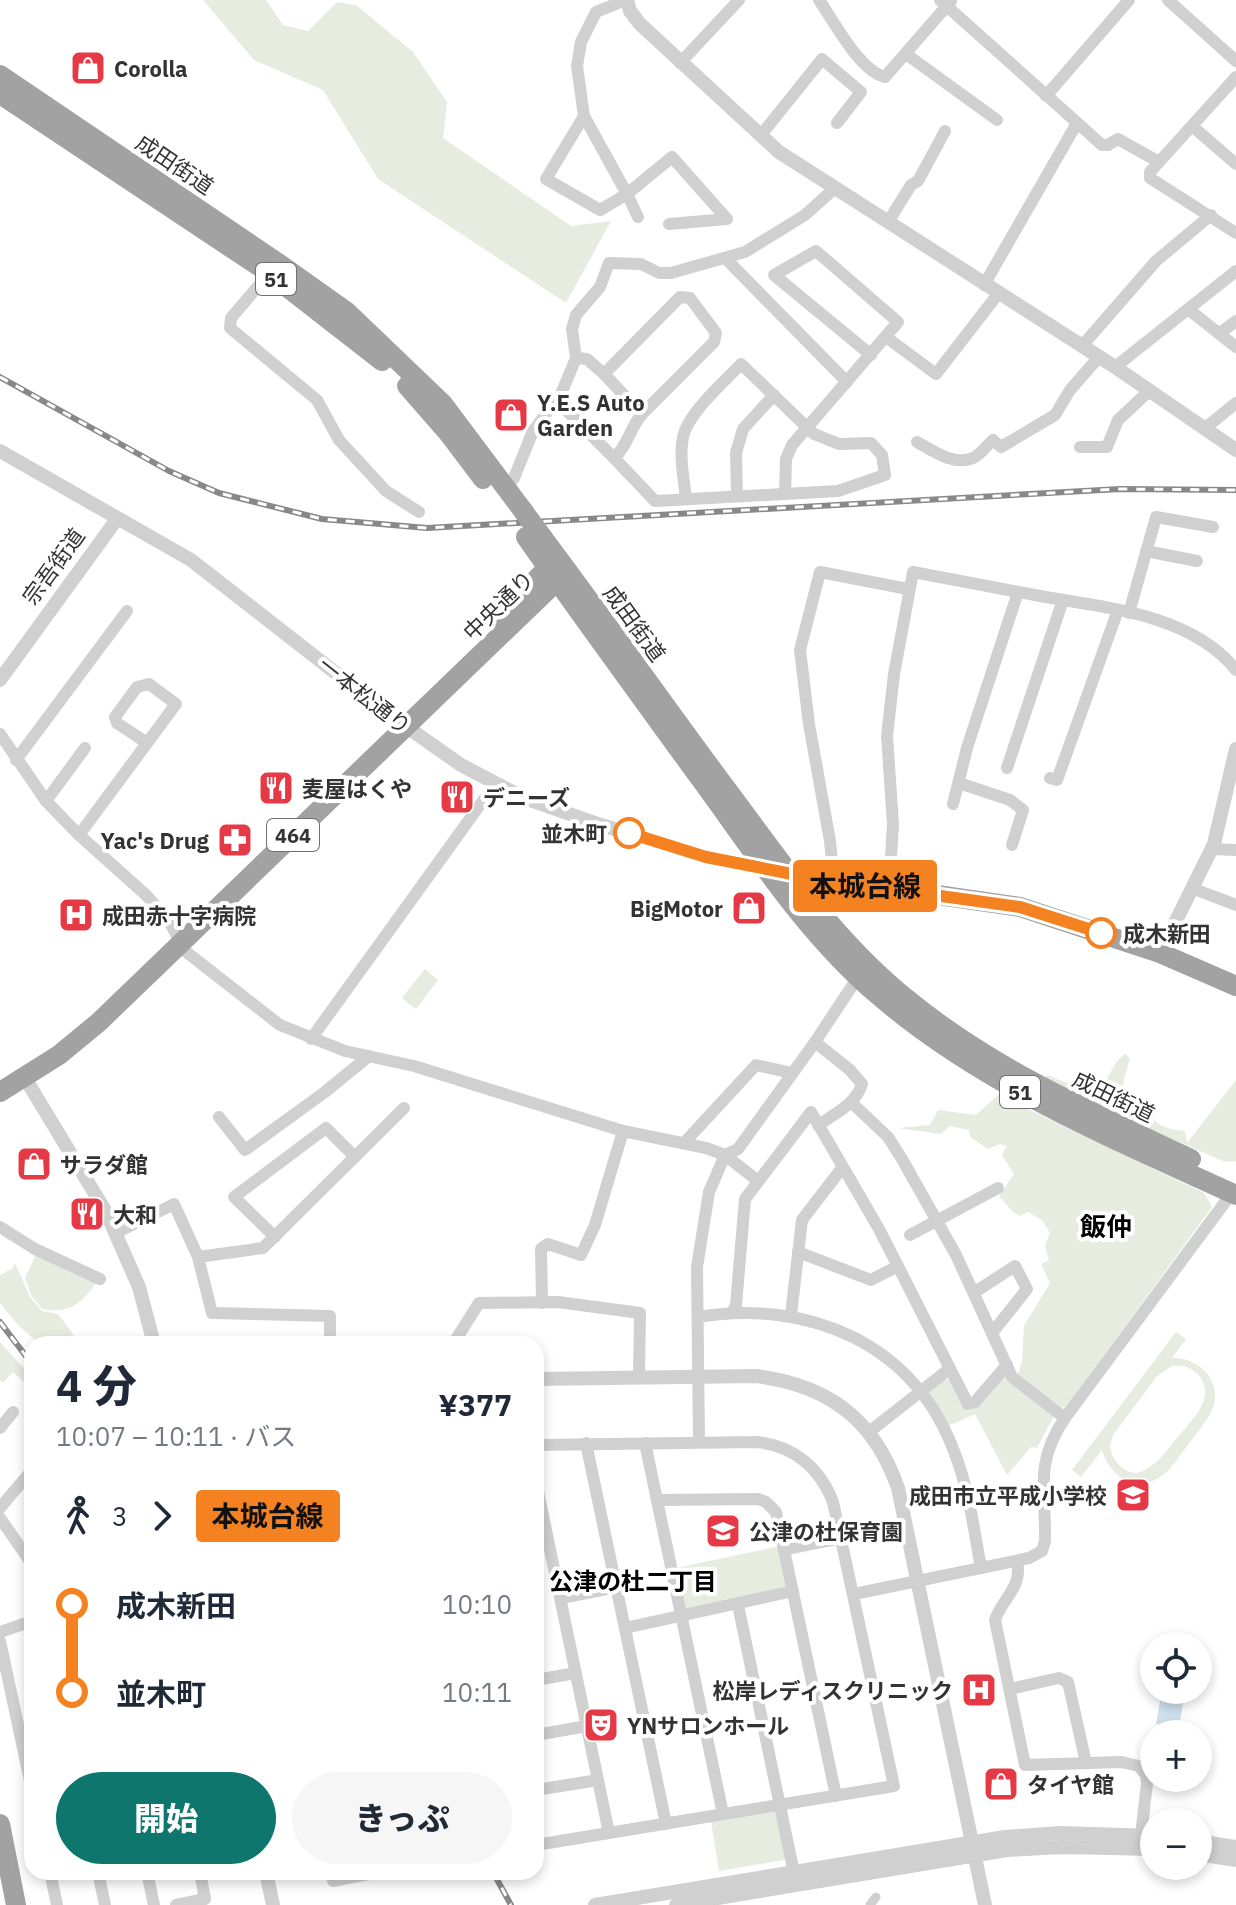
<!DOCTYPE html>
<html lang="ja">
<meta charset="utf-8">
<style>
body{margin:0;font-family:"IBM Plex Sans","Noto Sans JP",sans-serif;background:#f6f6f7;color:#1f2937;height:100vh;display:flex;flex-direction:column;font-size:30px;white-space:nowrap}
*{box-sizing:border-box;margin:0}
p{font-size:26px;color:#747a83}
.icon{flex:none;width:44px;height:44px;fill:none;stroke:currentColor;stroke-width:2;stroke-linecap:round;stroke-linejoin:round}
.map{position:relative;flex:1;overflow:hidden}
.drawer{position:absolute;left:24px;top:1336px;width:520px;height:544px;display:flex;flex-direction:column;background:#fff;border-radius:24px;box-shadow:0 4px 12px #0003}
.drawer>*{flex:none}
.badge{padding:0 16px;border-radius:6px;font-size:28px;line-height:52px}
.controls{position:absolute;left:1140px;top:1632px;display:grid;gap:16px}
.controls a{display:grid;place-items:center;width:72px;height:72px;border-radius:50%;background:#fff;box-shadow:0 4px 12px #0003;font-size:40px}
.map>.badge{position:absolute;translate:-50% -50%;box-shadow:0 0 0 4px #fff}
.legs{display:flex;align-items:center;gap:12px;height:88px;padding:0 32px;font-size:26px}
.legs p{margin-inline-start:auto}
.overview{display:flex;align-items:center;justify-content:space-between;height:136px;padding:0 32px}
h1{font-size:44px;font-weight:800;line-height:60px}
.button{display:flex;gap:16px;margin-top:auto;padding:16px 32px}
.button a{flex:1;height:92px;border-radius:48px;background:#0f766e;color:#fff;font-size:32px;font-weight:800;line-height:92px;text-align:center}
.button a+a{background:#f6f6f7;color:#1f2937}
ul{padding:0 32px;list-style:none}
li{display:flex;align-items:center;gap:28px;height:88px;font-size:30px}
li i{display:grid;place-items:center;width:12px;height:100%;margin:0 10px;background:currentColor}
li i::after{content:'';width:20px;height:20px;margin:-10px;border:6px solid;border-radius:50%;background:#fff}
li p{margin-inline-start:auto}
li:first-child i{background:linear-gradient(#0000 50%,currentColor 0)}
li:last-child i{background:linear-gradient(currentColor 50%,#0000 0)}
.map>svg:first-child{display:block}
</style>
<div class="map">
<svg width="1236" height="1905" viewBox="0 0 1236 1905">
<rect width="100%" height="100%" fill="#fff"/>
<g fill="#e6ecdf" fill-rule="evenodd">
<polygon points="203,0 266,0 283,25 308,31 337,2 356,5 413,52 447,102 443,138 571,226 611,221 566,303 378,179 323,90 254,60"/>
<polygon points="425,969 438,980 416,1009 402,998"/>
<path d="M1125 1054 1130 1058 1123 1083C1131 1097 1139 1104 1134 1121L1045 1079 1047 1075 1097 1095 1117 1061Z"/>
<path d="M1236 1080V1161L1225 1162 1143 1126V1111H1148C1154 1126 1171 1130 1185 1131L1187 1143Z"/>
<polygon points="998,1095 1204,1193 1212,1207 1066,1407 1061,1407 1018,1374 1022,1361 1024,1326 1050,1283 1041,1264 1049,1260 1045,1246 1050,1233 1043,1221 1028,1212 1020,1216 1013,1212 999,1196 1014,1174 1002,1155 1006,1146 1000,1144 988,1149 970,1137 969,1130 950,1126 941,1134 898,1128 930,1125 938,1110 976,1115"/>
<path d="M37 1252 97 1282C80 1304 71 1314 42 1309L31 1295 25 1278Z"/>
<polygon points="15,1263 30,1297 42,1311 58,1314 73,1334 74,1344 32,1344 32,1352 28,1347 35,1340 19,1326 0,1303 0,1275 13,1268"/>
<path d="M1176 1332 1186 1339 1172 1358C1197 1358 1220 1376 1214 1405 1210 1418 1199 1430 1191 1441 1182 1452 1174 1466 1163 1475 1138 1494 1109 1477 1102 1450L1081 1477 1072 1470ZM1172 1366C1183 1365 1193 1367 1200 1377 1216 1399 1191 1420 1178 1437 1161 1458 1135 1495 1112 1455L1110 1446 1113 1435 1157 1376Z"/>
<polygon points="0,1342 32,1378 32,1389 13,1372 3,1383 0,1380"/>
<polygon points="1002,1377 1007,1377 1054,1416 1037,1448 1031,1447 1007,1475 975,1414 948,1426 929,1395 930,1390 945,1379 950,1380 968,1411 975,1408"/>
<polygon points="780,1546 788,1586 685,1612 676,1568"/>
<polygon points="773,1810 777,1813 786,1856 784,1860 719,1871 711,1821"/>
</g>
<polygon fill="#cfe2ee" points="1162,1690 1185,1690 1179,1728 1156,1724"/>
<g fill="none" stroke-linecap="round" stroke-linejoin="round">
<polyline stroke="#d0d0d0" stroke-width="9" points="870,1905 876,1897"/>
<g stroke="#d0d0d0" stroke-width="12">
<polyline points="626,0 596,12 581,42 577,66 584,116 627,194 672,157 727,219 669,224"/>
<path d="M819 0C835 23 859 70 885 77L951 1"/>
<polyline points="940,0 1102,145 1108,145 1118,139 1159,162"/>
<polyline points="1168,0 1236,61"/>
<polyline points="906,54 997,120"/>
<polyline points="680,63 739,0"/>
<polyline points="1236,77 1150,172 1150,178 1236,233"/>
<polyline points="1046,96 1129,0"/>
<polyline points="584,116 546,179 600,210 627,194 638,217"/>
<polyline points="1192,126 1236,164"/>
<polyline points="761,135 822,59 861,92 837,123"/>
<polyline points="888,222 911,185 918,181 945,131"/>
<polyline points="725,258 847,382"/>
<polyline points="272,270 231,318 230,328 317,400 339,440 386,491 419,512"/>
<polyline points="984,285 1077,123"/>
<polyline points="1188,309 1236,347"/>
<polyline points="1220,333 1236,321"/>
<polyline points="886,337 936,374 998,294"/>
<polyline points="1082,346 1156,261 1211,215"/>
<polyline points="576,358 587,359 604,374 680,297 690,298 716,333 714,342 642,414 604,374"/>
<polyline points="1115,367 1236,271"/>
<path d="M555 403 563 407 614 458C627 447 630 428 642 414"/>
<polyline points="1204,429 1236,403"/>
<path d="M917 442C933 451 954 466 973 458 980 455 987 445 993 440L1001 447 1055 415 1070 390 1099 357"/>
<polyline points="1080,447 1107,447 1118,420 1149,391"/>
<path d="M614 458 655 501 838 491 885 475 882 455 871 443 839 444 814 434 741 364C724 382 688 413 683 437 679 457 684 479 686 499"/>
<polyline points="506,488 514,478 533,431 561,394 576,358 572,329 576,315 600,287 609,263 641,264 659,273 671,273 745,252 805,215 835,188"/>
<polyline points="785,494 786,459 792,445 898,322 816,251 774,275 871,355"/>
<polyline points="737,496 736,453 743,429 774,395"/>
<polyline points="1146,551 1197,561"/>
<polyline points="1129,613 1156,517 1213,527"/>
<polyline points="0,734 46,801 79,835 146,895 169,921 185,951 280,1025 345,1051 414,1066 623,1131 706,1148 725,1155 758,1181"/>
<polyline points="16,760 127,611"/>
<polyline points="1007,768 1063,600"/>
<polyline points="1050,778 1057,780 1118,610"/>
<polyline points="959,783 1010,800 1023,810 1012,845"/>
<polyline points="46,801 85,748"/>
<polyline points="953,804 967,748 1018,592"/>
<polyline points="79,835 176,704 149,684 137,687 115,717 117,723 147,743"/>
<polyline points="1212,849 1236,850"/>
<polyline points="834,882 830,841 809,724 800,650 820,572 908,589"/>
<path d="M889 889 893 824 887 736 894 674 913 572C955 580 997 588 1040 596 1106 608 1191 614 1236 670"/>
<polyline points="1194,889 1236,905"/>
<polyline points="311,1039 495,784"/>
<path d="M815 1042 850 1070 862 1084C856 1104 835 1114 818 1125"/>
<polyline points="851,1102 888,1137 902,1159 956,1255 1012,1377 1065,1418"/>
<polyline points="219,1117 245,1150 325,1092 369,1056"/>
<polyline points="684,1143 756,1065 792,1073"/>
<polyline points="0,1227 35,1249 100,1279"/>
<polyline points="116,1233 174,1204 198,1257 212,1313 330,1316 330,1344"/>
<polyline points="910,1235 998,1188"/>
<polyline points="275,1237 234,1197 326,1128 355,1157"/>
<polyline points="798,1252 871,1280 898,1266"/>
<polyline points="198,1257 263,1248 404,1108"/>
<polyline points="975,1292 1015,1266 1027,1289 992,1333"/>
<polyline points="542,1303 541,1249 548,1244 581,1255 595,1225 623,1131"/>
<polyline points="733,1311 736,1305 745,1199 811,1112 879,1229 968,1404 975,1402 1007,1365"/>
<polyline points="791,1315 802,1220 842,1168"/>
<path d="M698 1317C809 1299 915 1343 955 1454 969 1490 974 1530 981 1568"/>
<polyline points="453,1344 479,1303 558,1302 640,1313 639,1377"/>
<polyline points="0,1428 13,1412"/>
<polyline points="869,1432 948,1370"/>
<polyline points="699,1442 697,1267 709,1192 725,1155 738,1149 815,1042 858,977"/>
<polyline points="586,1443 666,1824"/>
<polyline points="645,1443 723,1814"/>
<path d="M536 1445 757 1442C794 1446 820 1468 833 1502L894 1786 536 1845"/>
<polyline points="536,1482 609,1833"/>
<polyline points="657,1500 758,1499 766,1502 776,1512 836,1796"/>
<polyline points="0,1508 32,1470"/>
<polyline points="0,1518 32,1564"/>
<polyline points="786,1549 841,1538"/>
<path d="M1017 1561C1023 1588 1002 1598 995 1620L1025 1765 1121 1762 1139 1766 1146 1775 1147 1783 1141 1835"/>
<path d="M854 1594 1029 1558 1042 1551 1045 1541C1046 1491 1034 1463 1065 1418L1234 1190"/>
<polyline points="561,1598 617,1587"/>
<polyline points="738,1605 794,1873"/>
<polyline points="625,1628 793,1591"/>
<polyline points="0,1632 32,1621"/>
<polyline points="0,1641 32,1790"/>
<polyline points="536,1680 576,1673"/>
<polyline points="1010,1689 1059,1678 1068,1682 1086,1763"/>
<polyline points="536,1735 587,1726"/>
<polyline points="536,1790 598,1780"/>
<polyline points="50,1872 57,1905"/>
<polyline points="98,1872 105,1905"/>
<polyline points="147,1872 154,1905"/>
<polyline points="331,1872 333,1881 378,1872"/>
<polyline points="176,1905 205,1899 200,1872"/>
</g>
<g stroke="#d0d0d0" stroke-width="14">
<polyline points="627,0 630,11 640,24 779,152 1115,367 1236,450"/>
<polyline points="0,451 191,560 387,713 461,765 524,798 601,825 706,857 764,868"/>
<polyline points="0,680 117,519"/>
<polyline points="1160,953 1214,844 1236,749"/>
<polyline points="25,1078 106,1212 139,1287 154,1344"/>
<path d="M536 1379 756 1376C828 1385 874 1419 898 1488L985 1905"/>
<polyline points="1198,1841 1236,1847"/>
<polyline points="1198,1854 1236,1860"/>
<polyline points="266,1872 273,1905"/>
<polyline points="595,1905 1005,1837 1060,1833 1154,1836"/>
<polyline points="676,1905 1007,1850 1063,1847 1154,1849"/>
</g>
<g stroke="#a2a2a2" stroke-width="20">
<polyline points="0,75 278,263 347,312 443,404 524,512"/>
<polyline points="0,94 269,273 382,361"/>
<polyline points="407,386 449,434 483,479"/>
<path d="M526 537C583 618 641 697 699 777 755 853 806 934 879 996 984 1086 1112 1138 1236 1195"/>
<path d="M543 538C610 627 673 718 740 807 789 874 838 942 902 995 988 1067 1091 1112 1191 1159"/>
<polyline points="497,621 547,568 558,566"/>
<polyline points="785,873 1020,907 1160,953 1236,986"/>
<polyline points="0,1092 59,1055 99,1022 558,580 562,568"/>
<polyline points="0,1824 16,1905"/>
</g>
<defs>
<g id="rail">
<polyline points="0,377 169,471 219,493 322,519 427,528 1120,489 1236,490"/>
<polyline points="0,1322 32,1364"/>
<polyline points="493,1872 511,1905"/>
</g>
</defs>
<use href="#rail" stroke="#888" stroke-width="6"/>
<use href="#rail" stroke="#fff" stroke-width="3" stroke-dasharray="9" stroke-linecap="butt"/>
<polyline stroke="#a2a2a2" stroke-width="20" points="524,512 543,538"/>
</g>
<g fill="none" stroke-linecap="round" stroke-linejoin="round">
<defs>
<polyline id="line-1" points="629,833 706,857 812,878 1020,907 1101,933"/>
</defs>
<use href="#line-1" stroke="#fff" stroke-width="18"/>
<use href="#line-1" stroke="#f58220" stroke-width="12"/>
</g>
<defs>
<symbol id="shop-square" viewBox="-11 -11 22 22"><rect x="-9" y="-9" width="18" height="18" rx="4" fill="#e63946" stroke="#fff"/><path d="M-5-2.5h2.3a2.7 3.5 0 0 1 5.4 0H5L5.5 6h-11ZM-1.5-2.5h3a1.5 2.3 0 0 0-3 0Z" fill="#fff"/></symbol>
<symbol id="restaurant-square" viewBox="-11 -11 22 22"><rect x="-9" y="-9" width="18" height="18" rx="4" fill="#e63946" stroke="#fff"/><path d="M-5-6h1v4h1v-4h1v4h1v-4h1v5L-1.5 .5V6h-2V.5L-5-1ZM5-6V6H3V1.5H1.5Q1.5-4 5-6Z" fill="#fff"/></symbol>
<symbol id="pharmacy-square" viewBox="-11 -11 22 22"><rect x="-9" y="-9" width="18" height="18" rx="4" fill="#e63946" stroke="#fff"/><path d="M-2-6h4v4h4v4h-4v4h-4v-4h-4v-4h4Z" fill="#fff"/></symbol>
<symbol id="hospital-square" viewBox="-11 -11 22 22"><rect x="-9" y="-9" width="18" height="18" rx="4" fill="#e63946" stroke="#fff"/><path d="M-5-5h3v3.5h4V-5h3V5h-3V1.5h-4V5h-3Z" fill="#fff"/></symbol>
<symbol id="school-square" viewBox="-11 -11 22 22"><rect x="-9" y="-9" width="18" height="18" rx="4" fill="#e63946" stroke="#fff"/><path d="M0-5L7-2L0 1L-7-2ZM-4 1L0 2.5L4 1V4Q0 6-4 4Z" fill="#fff"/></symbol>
<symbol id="theatre-square" viewBox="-11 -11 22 22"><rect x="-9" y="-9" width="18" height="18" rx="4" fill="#e63946" stroke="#fff"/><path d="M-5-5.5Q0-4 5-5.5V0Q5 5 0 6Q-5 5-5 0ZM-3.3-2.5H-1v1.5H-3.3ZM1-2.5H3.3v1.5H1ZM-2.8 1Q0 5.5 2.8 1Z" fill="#fff"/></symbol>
</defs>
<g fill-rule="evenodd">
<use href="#shop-square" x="68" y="48" width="40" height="40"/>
<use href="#shop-square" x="491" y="395" width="40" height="40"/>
<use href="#restaurant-square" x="256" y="768" width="40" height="40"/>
<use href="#restaurant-square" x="437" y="777" width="40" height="40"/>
<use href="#pharmacy-square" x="215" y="820" width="40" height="40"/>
<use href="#shop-square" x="729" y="888" width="40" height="40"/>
<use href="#hospital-square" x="56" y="895" width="40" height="40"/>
<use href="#shop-square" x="14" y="1144" width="40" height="40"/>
<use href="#restaurant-square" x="67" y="1194" width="40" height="40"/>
<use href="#school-square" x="1113" y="1475" width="40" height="40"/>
<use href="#school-square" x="703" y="1511" width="40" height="40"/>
<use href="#hospital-square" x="959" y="1670" width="40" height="40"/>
<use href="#theatre-square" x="581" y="1705" width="40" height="40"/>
<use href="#shop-square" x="981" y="1764" width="40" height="40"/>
</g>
<g fill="#fff" stroke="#f58220" stroke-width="4">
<circle cx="629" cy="833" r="14"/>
<circle cx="1101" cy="933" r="14"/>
</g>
<g text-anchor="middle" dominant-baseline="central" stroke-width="8" stroke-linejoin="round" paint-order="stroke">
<g fill="#fff" stroke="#707070" stroke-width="2">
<rect x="256" y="263" width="40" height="32" rx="6"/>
<rect x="267" y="819" width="52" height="32" rx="6"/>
<rect x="1000" y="1076" width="40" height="32" rx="6"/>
</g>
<g font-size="20" font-weight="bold" fill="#333">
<text x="276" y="279">51</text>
<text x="293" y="835">464</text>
<text x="1020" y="1092">51</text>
</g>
<g font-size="22" font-weight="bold" fill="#333" stroke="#fff" text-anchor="start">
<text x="114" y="68">Corolla</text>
<text x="537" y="402">Y.E.S Auto<tspan x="537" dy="25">Garden</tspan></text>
<text x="302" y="788">麦屋はくや</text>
<text x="483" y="797">デニーズ</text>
<text x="209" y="840" text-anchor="end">Yac's Drug</text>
<text x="723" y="908" text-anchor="end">BigMotor</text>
<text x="102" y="915">成田赤十字病院</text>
<text x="60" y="1164">サラダ館</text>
<text x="113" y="1214">大和</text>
<text x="1107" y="1495" text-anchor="end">成田市立平成小学校</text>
<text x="749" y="1531">公津の杜保育園</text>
<text x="953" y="1690" text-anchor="end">松岸レディスクリニック</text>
<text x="627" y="1725">YNサロンホール</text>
<text x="1027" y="1784">タイヤ館</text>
</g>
<g font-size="22" fill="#333" stroke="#fff">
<text transform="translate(175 164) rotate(34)">成田街道</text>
<text transform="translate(53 566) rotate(-54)">宗吾街道</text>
<text transform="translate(498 605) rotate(-44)">中央通り</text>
<text transform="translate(635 623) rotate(54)">成田街道</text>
<text transform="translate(365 695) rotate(38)">一本松通り</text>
<text transform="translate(1114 1096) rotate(26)">成田街道</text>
</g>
<g font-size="22" font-weight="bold" fill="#333" stroke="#fff" text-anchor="end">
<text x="607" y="833">並木町</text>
<text x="1123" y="933" text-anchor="start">成木新田</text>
</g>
<g font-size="24" font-weight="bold" fill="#000" stroke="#fff">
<text x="633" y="1581">公津の杜二丁目</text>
</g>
<g font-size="26" font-weight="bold" fill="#000" stroke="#fff">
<text x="1106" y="1226">飯仲</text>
</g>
</g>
</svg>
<div class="controls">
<a><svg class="icon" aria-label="locate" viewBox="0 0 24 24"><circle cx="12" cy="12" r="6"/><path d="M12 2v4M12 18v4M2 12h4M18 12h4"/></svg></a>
<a>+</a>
<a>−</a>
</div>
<b class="badge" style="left:865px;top:886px;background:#f58220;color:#111">本城台線</b>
<section class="drawer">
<div class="overview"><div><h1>4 分</h1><p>10:07 – 10:11 · バス</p></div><b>¥377</b></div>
<div class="legs"><svg class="icon" aria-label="walk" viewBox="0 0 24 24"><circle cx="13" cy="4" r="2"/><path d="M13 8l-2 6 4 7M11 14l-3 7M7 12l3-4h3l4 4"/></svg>3<svg class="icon" aria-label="forward" viewBox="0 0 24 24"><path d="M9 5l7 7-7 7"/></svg><b class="badge" style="background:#f58220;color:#111">本城台線</b></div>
<ul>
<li><i style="color:#f58220"></i><b>成木新田</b><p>10:10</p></li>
<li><i style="color:#f58220"></i><b>並木町</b><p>10:11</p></li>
</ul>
<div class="button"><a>開始</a><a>きっぷ</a></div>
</section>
</div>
